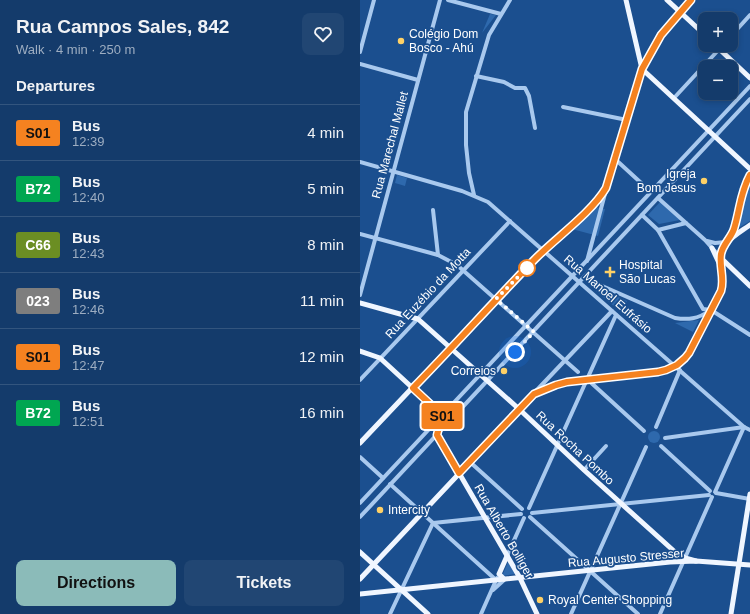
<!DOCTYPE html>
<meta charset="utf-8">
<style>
body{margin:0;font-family:Helvetica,sans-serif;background:#214673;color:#f1f3f6;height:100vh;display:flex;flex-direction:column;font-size:15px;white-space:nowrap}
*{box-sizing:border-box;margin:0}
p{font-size:13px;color:#9dadc1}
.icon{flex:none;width:22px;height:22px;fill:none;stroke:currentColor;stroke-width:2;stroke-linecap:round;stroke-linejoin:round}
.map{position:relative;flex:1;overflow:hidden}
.details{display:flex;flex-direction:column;background:#143b6b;width:360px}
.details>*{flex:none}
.badge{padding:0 8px;border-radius:3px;font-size:14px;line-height:26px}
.buttons{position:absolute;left:338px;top:12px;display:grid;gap:8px}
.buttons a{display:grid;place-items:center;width:40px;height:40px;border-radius:8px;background:#143b6b;box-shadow:0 2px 6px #0003,0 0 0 1px #33557e;font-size:20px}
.you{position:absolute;width:20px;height:20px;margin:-10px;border:3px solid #fff;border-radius:50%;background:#1a73e8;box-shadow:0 0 0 6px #1a73e833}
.map>.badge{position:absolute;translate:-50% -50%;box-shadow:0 0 0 2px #fff}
h2{padding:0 16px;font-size:15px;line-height:36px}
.round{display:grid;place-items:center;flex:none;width:42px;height:42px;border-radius:8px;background:#214673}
.summary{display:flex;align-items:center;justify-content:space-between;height:68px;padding:0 16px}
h1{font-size:19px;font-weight:700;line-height:30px}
.cta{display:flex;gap:8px;margin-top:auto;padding:8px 16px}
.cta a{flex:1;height:46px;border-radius:8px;background:#8bbbb9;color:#111;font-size:16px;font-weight:700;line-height:46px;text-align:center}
.cta a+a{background:#214673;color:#f1f3f6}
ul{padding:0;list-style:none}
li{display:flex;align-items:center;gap:12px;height:56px;padding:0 16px;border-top:1px solid #33557e}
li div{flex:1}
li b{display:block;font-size:15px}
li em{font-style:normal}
li .badge{min-width:44px;font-weight:700;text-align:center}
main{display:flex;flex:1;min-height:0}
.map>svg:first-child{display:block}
</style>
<main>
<section class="details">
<div class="summary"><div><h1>Rua Campos Sales, 842</h1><p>Walk · 4 min · 250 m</p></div><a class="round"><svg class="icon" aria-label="heart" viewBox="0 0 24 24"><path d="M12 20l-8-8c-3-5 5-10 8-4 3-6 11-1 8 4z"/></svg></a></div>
<h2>Departures</h2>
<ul>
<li><span class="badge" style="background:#f58220;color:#111">S01</span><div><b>Bus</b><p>12:39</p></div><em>4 min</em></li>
<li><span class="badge" style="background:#00a651;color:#fff">B72</span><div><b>Bus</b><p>12:40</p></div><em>5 min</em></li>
<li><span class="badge" style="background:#6b8e23;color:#fff">C66</span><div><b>Bus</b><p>12:43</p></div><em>8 min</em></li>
<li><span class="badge" style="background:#7e7e7e;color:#fff">023</span><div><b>Bus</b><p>12:46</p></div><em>11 min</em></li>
<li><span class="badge" style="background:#f58220;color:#111">S01</span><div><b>Bus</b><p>12:47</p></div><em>12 min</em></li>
<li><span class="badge" style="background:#00a651;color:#fff">B72</span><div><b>Bus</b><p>12:51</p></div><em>16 min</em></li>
</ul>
<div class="cta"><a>Directions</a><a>Tickets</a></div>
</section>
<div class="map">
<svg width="390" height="614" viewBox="0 0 390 614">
<rect width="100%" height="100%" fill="#1b4f8f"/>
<g fill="#2e69ad">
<polygon points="130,14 136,15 122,33"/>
<polygon points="37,175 47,178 45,186 35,183"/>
<polygon points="390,184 390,221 380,227 378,225 381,206"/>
<polygon points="300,202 320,220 299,224 288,215"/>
<polygon points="236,207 245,209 238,236 212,229"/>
<polygon points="238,288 267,301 262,313 236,291"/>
<polygon points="339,320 333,332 315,323"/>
<circle cx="294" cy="437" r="6"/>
<polygon points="148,562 155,574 142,576"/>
</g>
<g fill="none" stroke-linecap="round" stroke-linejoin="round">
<g stroke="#a9c9ee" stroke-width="4">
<polyline points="88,0 141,14"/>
<polyline points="371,36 390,15"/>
<polyline points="0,52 14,0"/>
<polyline points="0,64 58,80"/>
<polyline points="116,76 144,82 155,88 165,88 169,96 175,128"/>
<polyline points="314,98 363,45"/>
<polyline points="203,107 267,120"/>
<polyline points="255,159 291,192"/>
<polyline points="0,162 102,191 128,202 384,427 390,430"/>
<polyline points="114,195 109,173 106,145 106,112 129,35 150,0"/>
<polyline points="298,198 345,240 361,258"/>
<polyline points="73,210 78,255"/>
<polyline points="282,215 298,230 343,309 351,310 390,335"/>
<polyline points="298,230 326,223"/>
<polyline points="0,234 78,255 97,265 218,372"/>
<polyline points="347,241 355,243 366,242"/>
<polyline points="227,261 246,190"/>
<path d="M224 278 315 318C328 320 338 319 349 311"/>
<polyline points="0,295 80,0"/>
<polyline points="227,379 284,431"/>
<polyline points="0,380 150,221"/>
<polyline points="175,392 252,311"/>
<polyline points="296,427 320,370"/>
<polyline points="305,438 384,427"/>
<polyline points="301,446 350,491"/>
<polyline points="0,457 23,478"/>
<polyline points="110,462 162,509"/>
<polyline points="224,470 246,446"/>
<polyline points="30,484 136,580"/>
<polyline points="355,492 384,427"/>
<polyline points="356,493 390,499"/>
<polyline points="0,503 390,86"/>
<polyline points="169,508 256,315"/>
<polyline points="172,513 349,495"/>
<polyline points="0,517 390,99"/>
<polyline points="170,517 278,614"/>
<polyline points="73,523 161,514"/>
<polyline points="147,556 164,518"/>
<polyline points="133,590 144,580"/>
<polyline points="30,614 73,523"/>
<polyline points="121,614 137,578"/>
<polyline points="211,614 286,447"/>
<polyline points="300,614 352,497"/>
</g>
<g stroke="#f0f6ff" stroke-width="5">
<polyline points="307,0 345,35"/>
<polyline points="355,45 390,78"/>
<polyline points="282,69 390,169"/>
<polyline points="282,69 301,35 331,0"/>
<polyline points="370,238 375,227 382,193 390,175"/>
<polyline points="352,248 360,265"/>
<polyline points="361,258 390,286"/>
<polyline points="0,303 58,319 159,409 224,470 315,552 325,558 336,561"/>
<polyline points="0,351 20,358 82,415 77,435 160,578 177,614"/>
<polyline points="0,443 141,294 184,251 235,204 246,188 282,69 266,0"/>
<polyline points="0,552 68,614"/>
<path d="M0 579 174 394 196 385 207 382 302 371 319 363 327 356 362 288C364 280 361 273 361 266 360 242 373 237 390 225"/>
<polyline points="144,579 139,574 147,556"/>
<polyline points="0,594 310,562 336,561 390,565"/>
<polyline points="371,614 390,494"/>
</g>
</g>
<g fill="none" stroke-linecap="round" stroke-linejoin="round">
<defs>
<path id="line" d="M331 0 301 35 282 69 246 188C231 213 197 237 175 259 134 301 94 346 53 388L82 415 77 435 99 473 174 394 196 385 207 382 298 372 306 370 317 365 325 358 329 353 361 291C365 279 359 267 361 254 363 244 371 238 374 229 380 210 380 193 390 175"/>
</defs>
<use href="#line" stroke="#fff" stroke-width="9"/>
<use href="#line" stroke="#f58220" stroke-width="6"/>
<polyline stroke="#fff" stroke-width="4" stroke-dasharray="0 7.2" points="155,352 174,332 136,299 167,268"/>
</g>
<g fill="#ffd166" stroke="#1b4f8f" stroke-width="1.5">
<circle cx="41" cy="41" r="4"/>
<circle cx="344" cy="181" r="4"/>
<path d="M248 266h4v4h4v4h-4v4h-4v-4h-4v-4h4z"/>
<circle cx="144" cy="371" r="4"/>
<circle cx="20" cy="510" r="4"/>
<circle cx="180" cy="600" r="4"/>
</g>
<circle fill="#fff" stroke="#f58220" stroke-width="2" cx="167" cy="268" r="8"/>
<g text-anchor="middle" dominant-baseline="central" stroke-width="3.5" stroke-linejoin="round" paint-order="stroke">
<g font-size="12" fill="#fff" stroke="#1b4f8f" text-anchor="start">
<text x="49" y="34">Colégio Dom<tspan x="49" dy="14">Bosco - Ahú</tspan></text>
<text x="336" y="174" text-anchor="end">Igreja<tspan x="336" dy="14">Bom Jesus</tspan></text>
<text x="259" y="265">Hospital<tspan x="259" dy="14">São Lucas</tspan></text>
<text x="136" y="371" text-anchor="end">Correios</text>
<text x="28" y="510">Intercity</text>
<text x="188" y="600">Royal Center Shopping</text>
</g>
<g font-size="12" fill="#fff" stroke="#1b4f8f">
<text transform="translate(30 145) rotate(-75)">Rua Marechal Mallet</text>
<text transform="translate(68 293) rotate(-47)">Rua Euzébio da Motta</text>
<text transform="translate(248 294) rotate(41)">Rua Manoel Eufrásio</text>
<text transform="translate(215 448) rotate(43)">Rua Rocha Pombo</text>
<text transform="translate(144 531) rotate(60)">Rua Alberto Bolliger</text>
<text transform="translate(266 558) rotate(-5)">Rua Augusto Stresser</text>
</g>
</g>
</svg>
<div class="buttons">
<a>+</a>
<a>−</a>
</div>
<div class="you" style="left:155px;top:352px"></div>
<b class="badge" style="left:82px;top:416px;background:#f58220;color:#111">S01</b>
</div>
</main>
